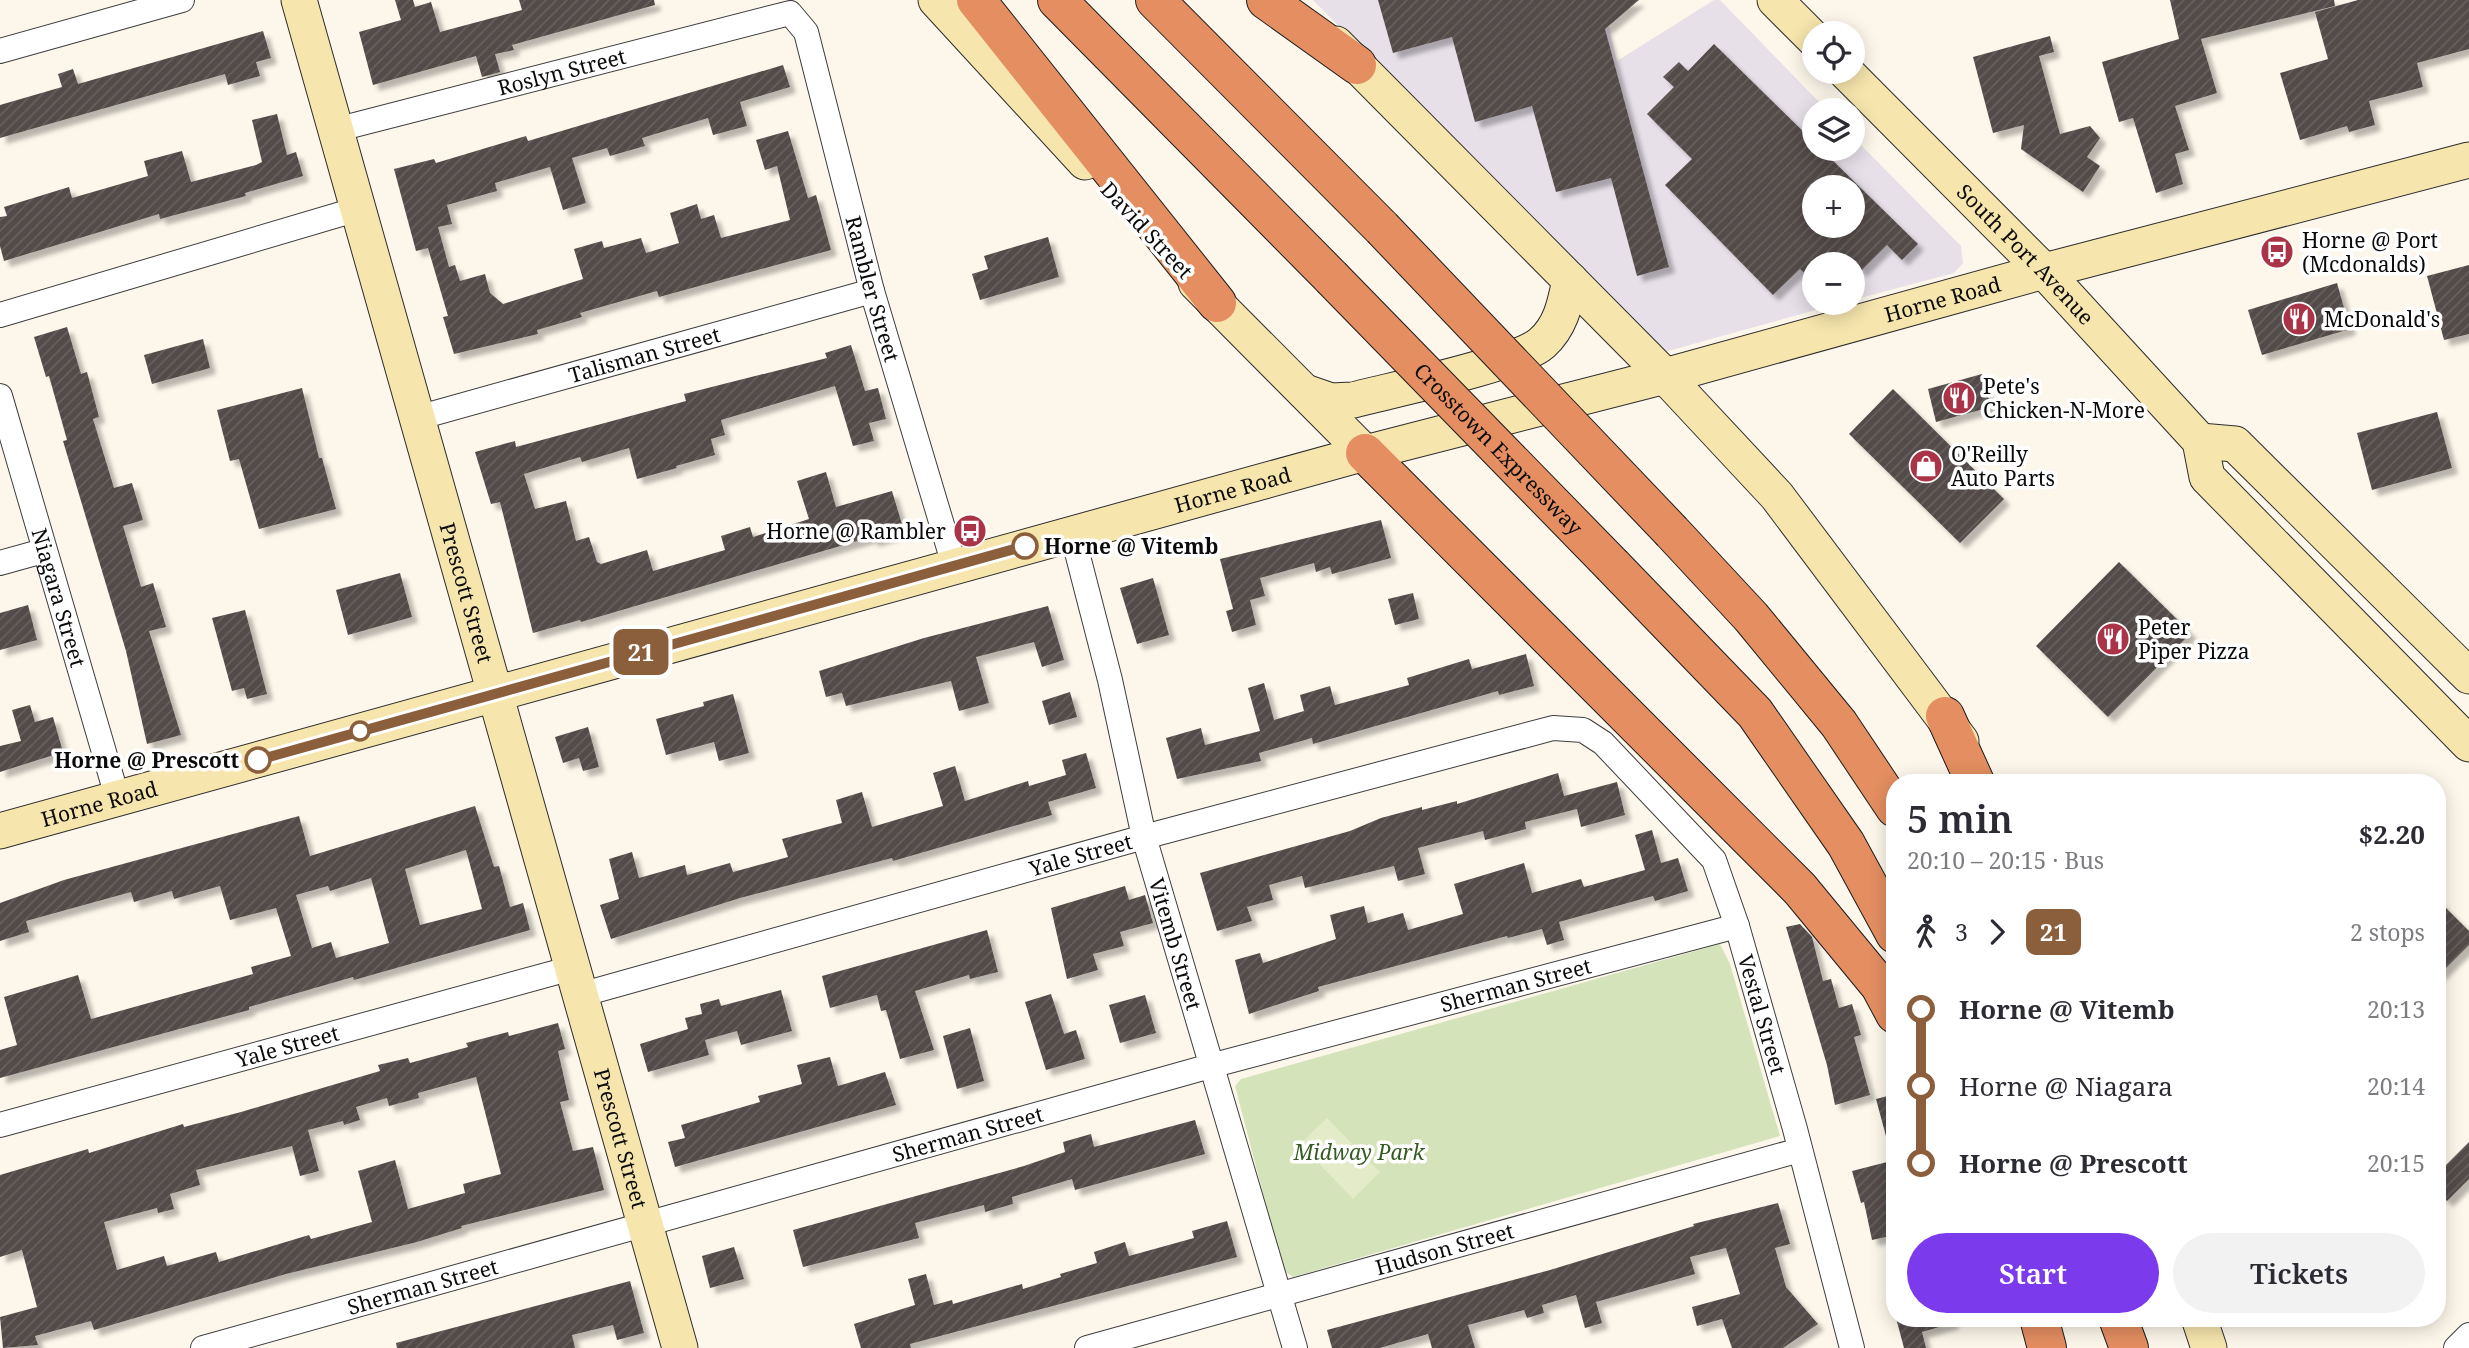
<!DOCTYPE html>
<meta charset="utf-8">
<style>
body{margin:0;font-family:"Noto Serif",serif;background:#f2f2f3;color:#2b2b33;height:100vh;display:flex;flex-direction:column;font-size:26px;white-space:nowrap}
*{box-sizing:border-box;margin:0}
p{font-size:23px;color:#7c7c81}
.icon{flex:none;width:38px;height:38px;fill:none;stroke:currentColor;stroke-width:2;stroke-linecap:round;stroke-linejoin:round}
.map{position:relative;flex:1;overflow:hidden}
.drawer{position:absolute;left:1886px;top:774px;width:560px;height:553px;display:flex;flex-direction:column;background:#fff;border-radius:28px;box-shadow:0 4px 18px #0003}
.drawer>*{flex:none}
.badge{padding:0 14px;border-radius:10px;font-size:24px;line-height:46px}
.controls{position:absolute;left:1802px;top:21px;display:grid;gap:14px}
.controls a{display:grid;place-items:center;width:63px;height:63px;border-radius:50%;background:#fff;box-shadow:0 4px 18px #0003;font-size:35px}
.map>.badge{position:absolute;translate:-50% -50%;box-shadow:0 0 0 4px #fff}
.legs{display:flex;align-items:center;gap:10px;height:77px;padding:0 21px;font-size:23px}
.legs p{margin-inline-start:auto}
.overview{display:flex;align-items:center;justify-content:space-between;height:119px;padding:0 21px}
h1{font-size:38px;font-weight:600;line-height:52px}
.action{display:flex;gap:14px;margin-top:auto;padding:14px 21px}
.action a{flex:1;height:80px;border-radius:42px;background:#7c3aed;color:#fff;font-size:28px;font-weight:600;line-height:80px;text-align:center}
.action a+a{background:#f2f2f3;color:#2b2b33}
ul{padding:0 21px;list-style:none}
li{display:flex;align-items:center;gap:24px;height:77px;font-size:26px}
li i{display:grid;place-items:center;width:10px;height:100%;margin:0 9px;background:currentColor}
li i::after{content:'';width:18px;height:18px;margin:-9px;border:5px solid;border-radius:50%;background:#fff}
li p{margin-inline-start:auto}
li:first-child i{background:linear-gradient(#0000 50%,currentColor 0)}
li:last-child i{background:linear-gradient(currentColor 50%,#0000 0)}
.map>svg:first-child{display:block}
</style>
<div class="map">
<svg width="2469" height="1348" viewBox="0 0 2469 1348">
<defs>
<pattern id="building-hatch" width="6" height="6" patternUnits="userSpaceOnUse" patternTransform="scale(1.75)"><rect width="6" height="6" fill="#524b48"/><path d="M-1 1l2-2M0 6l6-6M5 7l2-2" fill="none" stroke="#66605e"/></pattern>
<filter id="shadow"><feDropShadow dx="6" dy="6" stdDeviation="2" flood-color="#0004"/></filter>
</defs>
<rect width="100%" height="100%" fill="#fdf7eb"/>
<path fill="#e7e0e9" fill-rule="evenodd" d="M1313 0H1603L1617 61 1714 0H1720L1827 110H1815V149H1853V137L1961 246 1963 263 1954 273 1853 300V264H1815V303H1841L1668 351 1659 349ZM1815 187H1853V226H1815Z"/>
<polygon fill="#d4e3b9" points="1720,944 1730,964 1780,1136 1293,1277 1283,1270 1235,1086 1241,1079"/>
<polygon fill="#e4ebc9" points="1327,1118 1380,1172 1353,1199 1300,1144"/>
<g fill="url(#building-hatch)" fill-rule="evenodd" filter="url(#shadow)">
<polygon points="395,0 413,0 415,7 431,2 440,32 522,10 519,0 654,0 655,5 512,45 514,50 495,54 500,72 482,77 476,56 373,85 359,32 401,20"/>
<polygon points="1378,0 1639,0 1605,29 1669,267 1637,276 1611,178 1556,192 1532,106 1475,122 1452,37 1393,53"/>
<polygon points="2170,0 2334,0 2335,6 2201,39 2217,93 2175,106 2189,150 2175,154 2183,184 2156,193 2133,118 2119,122 2102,62 2179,39"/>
<polygon points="2358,0 2469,0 2469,49 2417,63 2423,87 2369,101 2375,125 2349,132 2347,126 2300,140 2280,73 2328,59 2315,12"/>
<polygon points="263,31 271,58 256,62 260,76 228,85 225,74 0,138 0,105 62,87 58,74 73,69 78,84"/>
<polygon points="2050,36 2054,52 2039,56 2060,134 2090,126 2100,138 2087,157 2100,166 2083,192 2021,149 2024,125 1993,133 1973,57"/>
<path d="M1714 44 1815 143V149H1821L1918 244 1902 260 1887 245 1861 271 1854 264H1815V283L1800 269 1773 295 1665 185 1692 159 1647 114 1674 87 1663 77 1679 62 1688 71ZM1815 187H1853V226H1815Z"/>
<polygon points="783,65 790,87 740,102 747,126 713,135 708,118 642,138 645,146 610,156 607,148 572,158 586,203 563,210 550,167 495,183 497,191 447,205 452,224 438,227 449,267 455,265 460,281 485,274 490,293 503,304 583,279 574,249 602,241 604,248 641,238 646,253 679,243 670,213 697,204 701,219 714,215 721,238 790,220 777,166 765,170 756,140 788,131 808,198 816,195 831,250 659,297 657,291 580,313 582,317 537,330 538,334 454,354 443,317 448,316 428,248 416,251 394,169 434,159 436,163 526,136 528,141"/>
<polygon points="277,114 287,155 296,152 303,176 245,193 246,196 160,219 159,214 4,261 0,246 0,217 7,216 4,207 69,187 72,198 148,176 144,161 182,151 191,182 256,165 262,162 252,120"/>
<polygon points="1048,237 1059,277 980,300 972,274 988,269 984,256"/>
<polygon points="2469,265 2469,334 2444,340 2427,276"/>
<polygon points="2337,283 2350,329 2262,355 2248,310"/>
<polygon points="67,327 81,374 87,372 99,417 93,419 114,488 132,483 143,520 123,526 141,587 153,583 166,627 149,631 181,735 147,744 126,651 63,441 67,440 49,376 46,377 34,337"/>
<polygon points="203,339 210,368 152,384 144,355"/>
<polygon points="851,345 865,391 878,388 886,419 869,423 874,441 853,446 835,386 721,420 725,435 711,439 715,455 676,466 677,468 637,479 629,448 582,462 580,457 524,474 535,509 566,501 576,541 589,537 597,562 601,564 647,550 653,571 725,550 721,536 750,527 753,537 809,519 797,481 826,472 836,507 892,491 904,531 873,541 871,537 581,622 580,620 533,633 500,502 491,504 475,452 515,441 516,447 686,401 684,394 827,358 825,353"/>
<polygon points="1982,374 1991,407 1936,422 1928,389"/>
<polygon points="302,388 319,458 322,458 336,509 259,529 239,459 230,461 217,410"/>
<polygon points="1893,389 2004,499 1960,543 1849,434"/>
<polygon points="2437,412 2452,468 2372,490 2357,433"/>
<polygon points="1381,520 1391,558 1332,574 1330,567 1316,572 1314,563 1260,578 1265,596 1250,600 1256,625 1232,632 1226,611 1233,609 1220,559"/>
<polygon points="2119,562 2191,633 2108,717 2036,646"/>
<polygon points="400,573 412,617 348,635 336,590"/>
<polygon points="1153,578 1169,635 1137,644 1120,588"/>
<polygon points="1413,593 1419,619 1395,625 1388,599"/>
<polygon points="28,605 37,640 0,650 0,613"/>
<polygon points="1048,606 1064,660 1042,667 1034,642 976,657 989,703 959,711 951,681 846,706 842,693 826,697 819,671 924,638"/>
<polygon points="245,610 267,694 247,699 244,688 232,691 212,618"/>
<polygon points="1526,654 1534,686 1499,695 1498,691 1313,744 1312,738 1259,753 1261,761 1177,779 1166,738 1201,728 1205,745 1260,731 1248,688 1264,683 1274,720 1304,711 1300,695 1330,686 1335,705 1409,685 1407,678 1469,659 1472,669"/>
<polygon points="1070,692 1077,717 1049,725 1042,701"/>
<polygon points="733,694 749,753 719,761 714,742 666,755 656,719 704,706 703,702"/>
<polygon points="30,705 35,722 53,717 63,752 0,772 0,746 21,741 12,710"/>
<polygon points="588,727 599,767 583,771 579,758 563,763 555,737"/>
<polygon points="1086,753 1096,788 1048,802 1052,815 893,861 892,858 740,898 611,939 600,905 619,899 609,859 632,852 639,878 685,865 687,875 730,863 733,872 788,857 782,839 842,823 836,800 862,792 872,827 943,806 933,773 955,766 965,801 1028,781 1029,786 1066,775 1062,760"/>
<polygon points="1558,773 1564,796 1617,782 1625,815 1581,827 1577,809 1525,822 1526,829 1485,840 1483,831 1418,848 1425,874 1398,881 1394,866 1305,888 1302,876 1269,885 1273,900 1247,907 1252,921 1217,931 1200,873 1350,831 1381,818 1422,807 1422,810 1457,801 1457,804"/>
<path d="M475 806 494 867 499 866 510 907 523 903 530 930 354 980 353 977 249 1007V1010L0 1078V1050L17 1045 4 997 78 975 91 1019 253 974 251 967 291 956 276 908 230 920 220 886 174 899 172 891 134 902 131 892 26 921 29 932 0 941V903L64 880 299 816 310 856ZM466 850 482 909 420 925 405 869ZM371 878 389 943 336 958 331 942 312 948 296 895 328 886 330 891Z"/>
<polygon points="1652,830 1661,863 1678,858 1688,891 1655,901 1653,896 1559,922 1564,940 1547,945 1542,929 1508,938 1507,936 1318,987 1319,991 1249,1014 1235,960 1260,953 1263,963 1336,939 1330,915 1364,906 1368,923 1403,913 1408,930 1463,914 1454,884 1524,863 1532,893 1581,879 1584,887 1645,870 1635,835"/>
<polygon points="1125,886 1129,900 1145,895 1153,923 1120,932 1124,946 1093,954 1098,970 1067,979 1051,908"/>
<polygon points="2438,900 2469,931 2469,945 2438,976"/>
<polygon points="1800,924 1812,937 1823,981 1831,979 1839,1008 1852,1004 1861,1035 1854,1037 1870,1095 1835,1105 1827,1065 1786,927"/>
<polygon points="987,930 998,972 970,979 969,975 915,991 934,1050 900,1059 886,1010 881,1011 877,995 830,1008 822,976"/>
<polygon points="781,990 792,1031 741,1045 737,1031 705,1040 709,1055 648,1072 640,1044 688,1029 685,1018 702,1014 700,1004 719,999 721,1006"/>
<polygon points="1051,994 1064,1034 1076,1030 1085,1059 1046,1070 1025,1002"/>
<polygon points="1145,995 1156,1033 1120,1043 1109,1005"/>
<path d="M558 1023 565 1049 558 1051 569 1100 560 1102 573 1151 593 1147 604 1190 461 1226 462 1228 417 1242 286 1274 94 1330 91 1321 35 1336 38 1345 3 1348 0 1317 37 1307 22 1250 0 1257V1175L88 1149 89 1153 183 1124 184 1127 241 1112 380 1071 378 1065 408 1058 410 1063 468 1047 466 1043 508 1032 509 1036ZM476 1077 501 1174 463 1184 465 1193 408 1209 395 1160 358 1171 372 1222 311 1239 309 1235 219 1262 216 1252 167 1266 164 1256 117 1270 104 1222 157 1208 158 1213 174 1209 170 1194 200 1185 196 1170 292 1146 300 1176 319 1171 308 1130 343 1121 344 1125 360 1120 356 1107 387 1098 389 1106 419 1098 418 1093Z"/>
<polygon points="970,1028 984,1081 957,1089 943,1036"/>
<polygon points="830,1057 838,1086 885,1072 896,1105 675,1167 668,1142 685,1138 681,1125 760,1102 758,1096 802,1084 797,1065"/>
<polygon points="1895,1094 1895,1151 1890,1151 1876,1099"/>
<polygon points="1195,1120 1205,1154 1075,1190 1072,1179 1012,1197 1013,1204 985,1212 984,1205 915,1223 919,1238 803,1267 793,1230 1024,1166 1065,1152 1063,1142 1091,1134 1094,1147"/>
<polygon points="2469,1142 2469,1179 2447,1201 2438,1192 2438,1173"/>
<polygon points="1895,1160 1895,1235 1872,1240 1864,1202 1861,1203 1852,1171"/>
<polygon points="1778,1203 1790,1244 1775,1248 1786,1287 1818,1324 1783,1348 1732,1348 1722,1319 1697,1326 1692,1307 1740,1294 1726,1248 1690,1257 1695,1274 1596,1302 1602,1323 1585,1328 1576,1295 1542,1305 1544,1313 1527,1318 1524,1310 1468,1325 1475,1348 1432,1348 1428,1334 1380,1348 1332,1348 1327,1330 1550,1270 1694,1226 1693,1224"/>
<polygon points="1227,1221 1237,1257 910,1344 911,1348 861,1348 854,1324 915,1305 908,1279 926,1274 934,1305 952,1300 953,1304 1022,1284 1023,1289 1061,1277 1060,1274 1097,1263 1094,1252 1125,1242 1129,1256 1194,1238 1192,1231"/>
<polygon points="734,1247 744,1279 710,1288 702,1256"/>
<polygon points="630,1281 644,1333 617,1340 613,1325 572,1335 575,1348 397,1348 396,1343"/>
<polygon points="1896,1318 1953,1318 1953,1323 1922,1332 1926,1348 1904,1348"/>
</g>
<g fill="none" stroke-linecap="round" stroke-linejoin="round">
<defs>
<g id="street">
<polyline points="0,51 182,0"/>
<path id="s1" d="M335 130 790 13 806 32 872 291 954 565"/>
<polyline points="0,315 358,209"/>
<path id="s2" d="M0 396 118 800"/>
<path id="s3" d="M417 418 872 291"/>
<path id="s4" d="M1072 533 1110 680 1144 837 1295 1348"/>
<polyline points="0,563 43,551"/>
<path id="s5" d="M580 995 1144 837 1553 728 1583 730 1603 743 1714 860 1737 926 1795 1129 1852 1348"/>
<path id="s6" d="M0 1125 572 968"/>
<path id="s7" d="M203 1348 1214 1065 1737 926"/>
<path id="s8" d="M1087 1348 1800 1150"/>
<polyline points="2456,1348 2469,1335"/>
</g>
<g id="secondary">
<path id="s9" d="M299 0 680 1348"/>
<polyline points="936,0 1085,162"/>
<polyline points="1775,0 1815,40"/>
<polyline points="1336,44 1665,376 1777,496 1961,741"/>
<path id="s10" d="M1846 72 2044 271 2200 441 2207 477 2469 744"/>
<polyline points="1196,283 1365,453"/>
<path d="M1305 392 1331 401 1353 400C1391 390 1519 364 1542 343 1561 326 1565 304 1570 280"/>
<polyline points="2200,441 2235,444 2469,676"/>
<path id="s11" d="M0 831 1365 453 1665 376 2044 271 2469 160"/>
<polyline points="2199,1318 2209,1348"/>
</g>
<g id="highway">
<polyline points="976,0 1217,303"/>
<polyline points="1057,0 1331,277"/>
<polyline points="1155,0 1382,228"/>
<polyline points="1266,0 1357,65"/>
<polyline points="1365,453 1800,889 1880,986 1895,1014"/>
<polyline points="1672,532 1751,617 1839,724 1895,808"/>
<polyline points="1613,566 1755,713 1846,844 1895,934"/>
<polyline points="1945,716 1975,782"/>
<polyline points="2039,1318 2047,1348"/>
<polyline points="2118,1318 2129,1348"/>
</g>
</defs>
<use href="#street" stroke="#3e3e3e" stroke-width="26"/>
<use href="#secondary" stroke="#2d2d2d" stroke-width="37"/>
<use href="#highway" stroke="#1c1c1c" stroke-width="40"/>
<use href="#street" stroke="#fff" stroke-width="24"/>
<use href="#secondary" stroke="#f6e5ad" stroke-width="35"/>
<use href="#highway" stroke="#e48e61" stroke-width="38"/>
<defs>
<g id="highway-bridge">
<polyline points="1382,228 1672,532"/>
<path id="s12" d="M1331 277 1613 566"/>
</g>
</defs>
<use href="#highway-bridge" stroke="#1c1c1c" stroke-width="40" stroke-linecap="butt"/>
<use href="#highway-bridge" stroke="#e48e61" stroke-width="38"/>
</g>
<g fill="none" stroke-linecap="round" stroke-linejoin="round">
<defs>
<polyline id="line-1" points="258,760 1025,546"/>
</defs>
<use href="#line-1" stroke="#fff" stroke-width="16"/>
<use href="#line-1" stroke="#8b5e3c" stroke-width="10"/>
</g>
<defs>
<symbol id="bus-disc" viewBox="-11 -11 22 22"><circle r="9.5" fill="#ab3347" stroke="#fff"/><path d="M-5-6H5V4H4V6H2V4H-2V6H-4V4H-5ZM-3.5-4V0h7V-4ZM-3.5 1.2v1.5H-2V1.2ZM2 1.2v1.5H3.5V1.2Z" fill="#fff"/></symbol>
<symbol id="restaurant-disc" viewBox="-11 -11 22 22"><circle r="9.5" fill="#ab3347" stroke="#fff"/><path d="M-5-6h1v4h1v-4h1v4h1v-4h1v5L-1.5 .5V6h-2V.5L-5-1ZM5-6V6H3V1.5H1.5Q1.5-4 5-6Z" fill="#fff"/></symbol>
<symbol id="shop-disc" viewBox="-11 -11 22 22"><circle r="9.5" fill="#ab3347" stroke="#fff"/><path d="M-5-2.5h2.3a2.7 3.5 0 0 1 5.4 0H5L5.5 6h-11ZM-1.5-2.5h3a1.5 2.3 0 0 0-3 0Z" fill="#fff"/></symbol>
</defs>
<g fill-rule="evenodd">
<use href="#bus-disc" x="2258" y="233" width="38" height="38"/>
<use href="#restaurant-disc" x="2280" y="300" width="38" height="38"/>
<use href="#restaurant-disc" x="1940" y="379" width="38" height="38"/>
<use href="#shop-disc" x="1907" y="447" width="38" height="38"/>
<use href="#bus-disc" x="951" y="512" width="38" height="38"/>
<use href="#restaurant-disc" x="2094" y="620" width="38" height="38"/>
</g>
<g fill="#fff" stroke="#8b5e3c" stroke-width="3.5">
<circle cx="1025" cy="546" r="12"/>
<circle cx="360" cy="731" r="9"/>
<circle cx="258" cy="760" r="12"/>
</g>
<g text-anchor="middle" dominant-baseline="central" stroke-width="7" stroke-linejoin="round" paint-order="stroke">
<g font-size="21" fill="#0b0b0b" stroke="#fff">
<text stroke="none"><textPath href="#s1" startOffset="234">Roslyn Street</textPath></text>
<text transform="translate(1147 230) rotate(47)">David Street</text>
<text stroke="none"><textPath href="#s10" startOffset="256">South Port Avenue</textPath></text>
<text stroke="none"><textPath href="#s1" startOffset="760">Rambler Street</textPath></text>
<text stroke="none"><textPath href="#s11" startOffset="2014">Horne Road</textPath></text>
<text stroke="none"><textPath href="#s3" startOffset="236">Talisman Street</textPath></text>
<text stroke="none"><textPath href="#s12" startOffset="240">Crosstown Expressway</textPath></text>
<text stroke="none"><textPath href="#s11" startOffset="1279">Horne Road</textPath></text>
<text stroke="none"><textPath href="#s9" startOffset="616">Prescott Street</textPath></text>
<text stroke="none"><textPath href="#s2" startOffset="210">Niagara Street</textPath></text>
<text stroke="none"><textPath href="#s11" startOffset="103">Horne Road</textPath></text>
<text stroke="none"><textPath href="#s5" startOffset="520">Yale Street</textPath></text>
<text stroke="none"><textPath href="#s4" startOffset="424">Vitemb Street</textPath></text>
<text stroke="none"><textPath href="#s7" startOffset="1362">Sherman Street</textPath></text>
<text stroke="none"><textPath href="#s5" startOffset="1386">Vestal Street</textPath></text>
<text stroke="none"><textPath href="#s6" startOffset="298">Yale Street</textPath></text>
<text stroke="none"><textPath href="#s7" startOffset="794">Sherman Street</textPath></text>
<text stroke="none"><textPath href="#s9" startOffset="1183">Prescott Street</textPath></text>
<text stroke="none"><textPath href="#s8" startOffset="371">Hudson Street</textPath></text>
<text stroke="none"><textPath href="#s7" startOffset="228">Sherman Street</textPath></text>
</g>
<g font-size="21" fill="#0b0b0b" stroke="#fff" text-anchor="start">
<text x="2302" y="240">Horne @ Port<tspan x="2302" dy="24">(Mcdonalds)</tspan></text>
<text x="2324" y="319">McDonald's</text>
<text x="1983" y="386">Pete's<tspan x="1983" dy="24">Chicken-N-More</tspan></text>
<text x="1951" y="454">O'Reilly<tspan x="1951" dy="24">Auto Parts</tspan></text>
<text x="946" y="531" text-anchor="end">Horne @ Rambler</text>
<text x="2138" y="627">Peter<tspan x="2138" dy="24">Piper Pizza</tspan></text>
</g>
<g font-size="21" font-weight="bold" fill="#0b0b0b" stroke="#fff" text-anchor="start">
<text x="1044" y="546">Horne @ Vitemb</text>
<text x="239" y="760" text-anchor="end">Horne @ Prescott</text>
</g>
<g font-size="21" font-style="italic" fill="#355b23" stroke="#fff">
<text x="1359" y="1152">Midway Park</text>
</g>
</g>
</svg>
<div class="controls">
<a><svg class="icon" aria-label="locate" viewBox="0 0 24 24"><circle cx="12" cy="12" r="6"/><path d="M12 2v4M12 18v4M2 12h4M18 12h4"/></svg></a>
<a><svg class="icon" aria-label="layers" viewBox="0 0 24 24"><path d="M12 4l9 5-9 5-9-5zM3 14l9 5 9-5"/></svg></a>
<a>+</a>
<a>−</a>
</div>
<b class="badge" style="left:641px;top:652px;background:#8b5e3c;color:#fff">21</b>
<section class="drawer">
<div class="overview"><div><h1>5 min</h1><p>20:10 – 20:15 · Bus</p></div><b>$2.20</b></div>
<div class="legs"><svg class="icon" aria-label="walk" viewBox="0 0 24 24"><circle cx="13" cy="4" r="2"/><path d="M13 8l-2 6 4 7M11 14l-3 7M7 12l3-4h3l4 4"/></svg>3<svg class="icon" aria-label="forward" viewBox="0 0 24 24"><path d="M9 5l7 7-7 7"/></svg><b class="badge" style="background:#8b5e3c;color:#fff">21</b><p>2 stops</p></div>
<ul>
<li><i style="color:#8b5e3c"></i><b>Horne @ Vitemb</b><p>20:13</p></li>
<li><i style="color:#8b5e3c"></i><span>Horne @ Niagara</span><p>20:14</p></li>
<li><i style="color:#8b5e3c"></i><b>Horne @ Prescott</b><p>20:15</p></li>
</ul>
<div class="action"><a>Start</a><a>Tickets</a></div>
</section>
</div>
